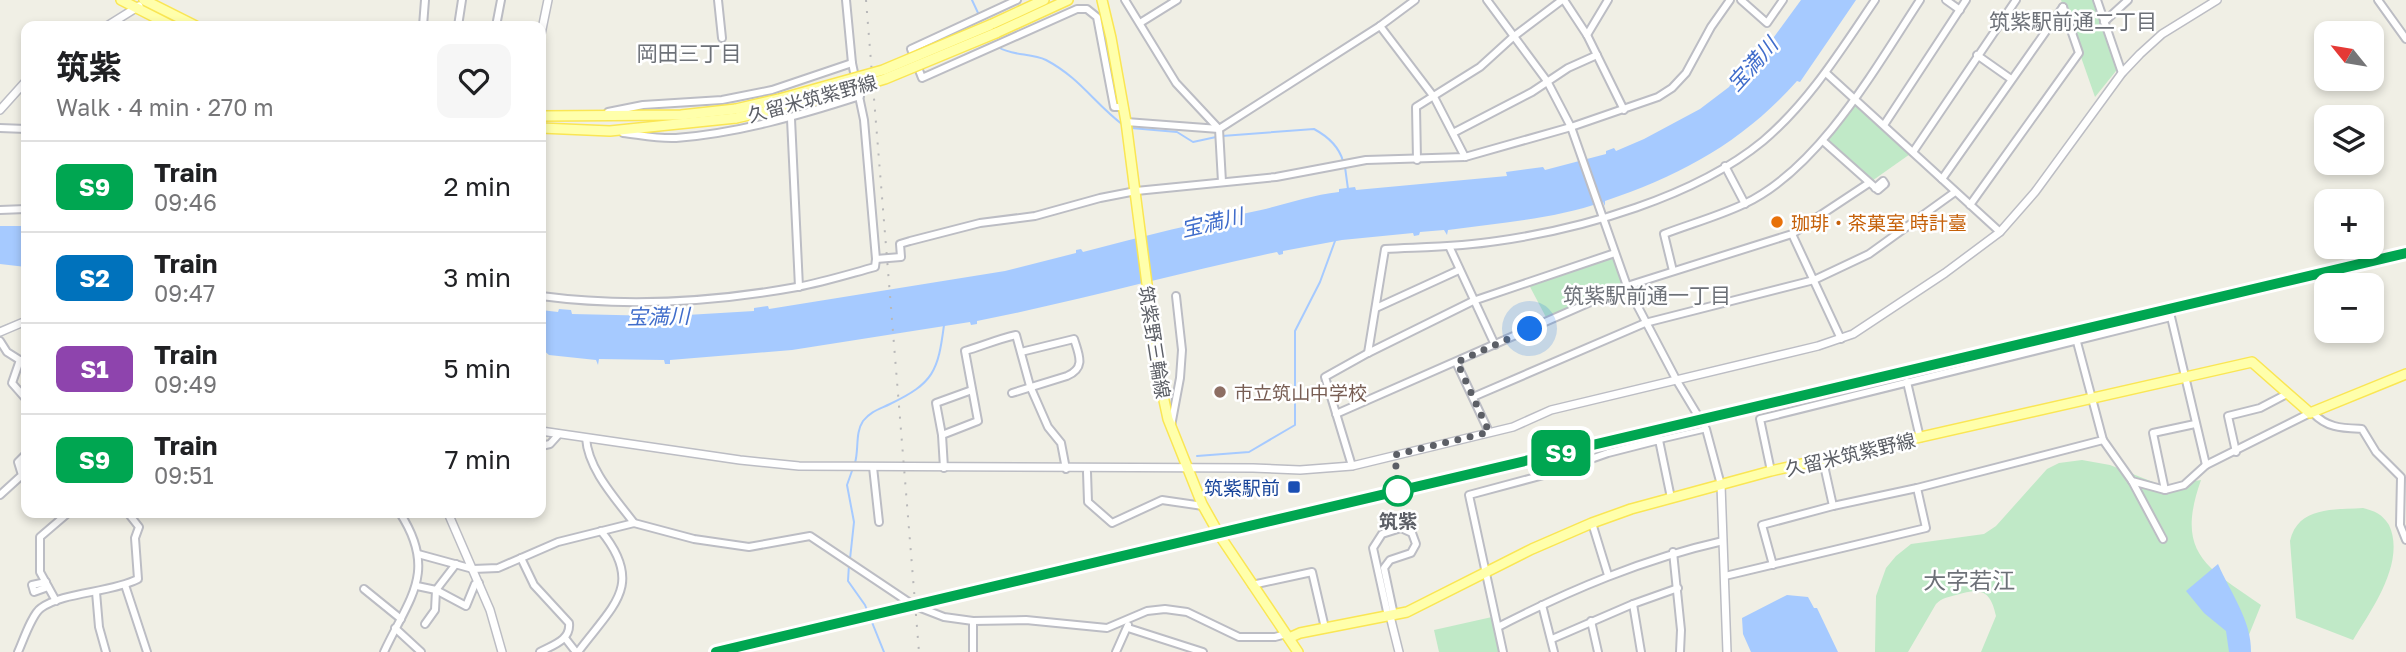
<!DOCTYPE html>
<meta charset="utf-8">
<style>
body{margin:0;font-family:"Golos Text","Noto Sans JP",sans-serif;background:#f6f6f6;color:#202124;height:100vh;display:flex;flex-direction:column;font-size:26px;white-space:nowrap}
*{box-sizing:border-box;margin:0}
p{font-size:23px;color:#757577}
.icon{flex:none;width:38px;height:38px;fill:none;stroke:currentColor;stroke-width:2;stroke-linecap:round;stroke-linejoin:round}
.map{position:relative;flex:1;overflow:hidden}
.drawer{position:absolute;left:21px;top:21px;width:525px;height:497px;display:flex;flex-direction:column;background:#fff;border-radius:14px;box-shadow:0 4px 10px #0003}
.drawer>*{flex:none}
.badge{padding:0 14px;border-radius:10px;font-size:24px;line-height:46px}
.needle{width:46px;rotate:300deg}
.controls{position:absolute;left:2314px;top:21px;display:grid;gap:14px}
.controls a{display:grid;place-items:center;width:70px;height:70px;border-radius:14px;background:#fff;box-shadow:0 4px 10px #0003;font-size:35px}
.you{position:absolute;width:35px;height:35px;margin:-18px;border:5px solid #fff;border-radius:50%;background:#1a73e8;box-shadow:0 0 0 10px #1a73e833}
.map>.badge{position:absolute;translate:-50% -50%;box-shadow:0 0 0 4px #fff}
.round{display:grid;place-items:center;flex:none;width:74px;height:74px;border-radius:14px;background:#f6f6f6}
.overview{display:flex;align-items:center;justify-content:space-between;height:119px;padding:0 35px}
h1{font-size:33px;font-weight:700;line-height:52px}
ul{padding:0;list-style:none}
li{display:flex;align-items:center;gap:21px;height:91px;padding:0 35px;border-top:2px solid #e0e0e0}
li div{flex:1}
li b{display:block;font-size:26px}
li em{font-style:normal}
li .badge{min-width:77px;font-weight:700;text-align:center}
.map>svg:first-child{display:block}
</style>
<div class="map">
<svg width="2406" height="652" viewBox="0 0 2406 652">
<rect width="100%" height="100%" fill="#f0efe5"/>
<g fill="#c0e9c7">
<polygon points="2061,0 2097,0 2120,66 2095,97"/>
<polygon points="1854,99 1913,152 1869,183 1823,141"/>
<polygon points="1615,253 1627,286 1548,321 1528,283"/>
<path d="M2082 460 2110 465 2163 486 2201 480C2175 553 2206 567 2261 605L2242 652H1981L1996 616C1990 589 1980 588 1956 595 1948 597 1942 598 1936 604L1908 652H1875L1876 596 1886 568 1896 556 1911 544 1984 534 1996 526 2047 469 2059 463Z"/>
<path d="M2363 508C2375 511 2382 514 2389 525 2406 562 2372 609 2353 640L2296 618 2290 541C2298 506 2334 510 2363 508Z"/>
<polygon points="1492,617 1499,652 1439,652 1434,630"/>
</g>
<g fill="#a6caff">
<path d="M1801 0H1856L1800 82 1797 81C1743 142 1682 175 1605 201V206L1603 202C1553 219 1500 223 1448 230L1447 235 1444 230 1420 232 1419 235 1414 236 1413 233 1342 240 1283 251V254L1279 255 1277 252C1177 273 1078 301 977 321V324L971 325 970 322 792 350 670 360V364H665L664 360 599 359 598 365 596 360 549 355 541 348V310L558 312 559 309 571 310 572 314 659 316 670 313V316L754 311V308L768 306 769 309 1005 271 1076 253V250L1081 249 1083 252C1142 236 1201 222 1261 210 1287 204 1311 195 1339 192V189L1355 187 1356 190 1507 176 1506 172 1543 167 1545 170 1606 154V151L1614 148 1616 151 1644 139 1700 109 1729 87 1734 79 1761 52 1759 50 1768 40 1771 41Z"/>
<polygon points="0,226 26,226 26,267 0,264"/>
<path d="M2218 564C2230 592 2252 621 2251 652H2229L2226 631 2204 613 2186 591Z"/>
<polygon points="1787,595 1808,597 1814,608 1817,608 1838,652 1751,652 1743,634 1742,618"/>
</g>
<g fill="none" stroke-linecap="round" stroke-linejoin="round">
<g stroke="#a6caff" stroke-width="2">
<polyline points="972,0 979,15"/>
<path d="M998 47C1012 56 1031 53 1046 60 1080 78 1094 103 1123 125"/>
<polyline points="1131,128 1177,132 1193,142 1216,137"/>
<path d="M1222 136 1314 129C1327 136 1339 147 1343 161"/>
<polyline points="1345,167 1348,189"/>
<polyline points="1197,456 1249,452 1295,425 1295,331 1320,282 1335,241"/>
<path d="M855 463C859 449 855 433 863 421 871 411 880 409 890 404 934 383 938 371 944 325"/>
<polyline points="850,559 854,522 847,485 853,468"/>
<polyline points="849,564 848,581 865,605 884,652"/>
</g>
<defs>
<polyline id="pedestrian" points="1659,440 1706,429"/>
<g id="minor">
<polyline points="718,0 722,38"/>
<polyline points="1017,0 911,49 922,78 1077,9 1087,9 1097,17 1114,107 1123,107"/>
<polyline points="1125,0 1176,83 1219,129 1222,182"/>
<polyline points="1487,0 1547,81 1571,127 1627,286 1677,381 1706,429 1721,485"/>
<polyline points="1564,0 1587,35 1624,110"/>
<polyline points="1741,0 1767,23 1783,0"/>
<polyline points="1946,0 1960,10"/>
<polyline points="2097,0 2122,73"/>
<polyline points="2378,0 2406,39"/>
<polyline points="2104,22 2128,0"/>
<polyline points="1140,23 1177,0"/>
<polyline points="423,26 425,0"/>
<polyline points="458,26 462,0"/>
<polyline points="496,26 501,0"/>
<polyline points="1380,26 1434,97 1465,157"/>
<polyline points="1587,35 1608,0"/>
<polyline points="1977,55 2011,79"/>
<polyline points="1826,73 2000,232"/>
<polyline points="608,112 643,105 722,100 772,90 852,63"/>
<polyline points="791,119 799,287"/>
<polyline points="1126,122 1219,129 1380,26 1415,0"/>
<polyline points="1884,125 1966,0"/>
<polyline points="0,128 26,129"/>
<path d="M623 133C640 135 659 139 676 138 739 133 801 115 860 96"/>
<polyline points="1453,133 1532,92 1568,68 1597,55"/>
<polyline points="1823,141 1878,190 1885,184 1883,181 1875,188"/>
<polyline points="1913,152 2016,0"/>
<polyline points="1417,160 1416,107 1480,67 1513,37 1562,0"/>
<polyline points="1725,166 1745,204"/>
<polyline points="1942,179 2063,7"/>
<polyline points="1970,205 2079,53 2063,7"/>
<polyline points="0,210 26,209"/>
<polyline points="1792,234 1841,339"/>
<polyline points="1449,246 1495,345"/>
<polyline points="876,259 901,257 900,244 910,241 980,223 1035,216 1100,198 1136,191 1276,177 1366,160 1465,157 1571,127 1658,97 1672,88 1686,73 1711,27 1730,0"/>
<path d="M1673 271 1664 234C1690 224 1719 216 1744 204 1819 169 1876 67 1920 0"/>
<path d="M541 296C624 307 714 302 797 287 824 282 849 274 875 267L876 259 864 120 852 63 846 0"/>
<polyline points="1376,308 1459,270"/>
<polyline points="0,341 7,352 26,364"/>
<path d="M1368 353 1385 249C1422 247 1460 247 1497 241 1582 229 1695 197 1763 141 1809 102 1841 50 1875 0"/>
<polyline points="20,360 12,383 26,399"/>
<polyline points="1456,362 1489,432"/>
<polyline points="1907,382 1920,438"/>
<path d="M1012 393 1067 376C1086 368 1079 355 1074 339L1021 352"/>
<polyline points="1473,397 1645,323 1814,280 1869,254 1955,192"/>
<path d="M2313 413C2327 428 2342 428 2362 429L2376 452 2401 477 2400 525 2406 540"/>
<polyline points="1336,414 1627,286 1792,234 1869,183"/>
<polyline points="1171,426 1180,378 1182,350 1176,296"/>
<path d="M942 435 978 421 965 351C982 346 998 339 1016 335L1030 386 1048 427 1061 443 1066 469"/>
<path d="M586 438C588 469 615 498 634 523"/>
<polyline points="2103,440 2132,481 2165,490 2184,485 2206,465 2310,413"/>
<polyline points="541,446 550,444 559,434"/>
<polyline points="2236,452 2228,416 2260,408 2287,394"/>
<polyline points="1823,461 1833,506"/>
<polyline points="1352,466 1325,377 1368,353 1473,301 1615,253"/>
<polyline points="873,467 879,522"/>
<polyline points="944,468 942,435 936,403 972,390"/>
<polyline points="1771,471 1760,419 2171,317 2206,465"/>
<polyline points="1087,472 1088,502 1112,523 1162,500 1203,506"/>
<polyline points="2132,481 2163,539"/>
<polyline points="2165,490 2153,433 2195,424"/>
<polyline points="0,495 22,475 18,462 26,454"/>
<polyline points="1592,523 1608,575"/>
<polyline points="1673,552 1681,630 1680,652"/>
<polyline points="418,554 473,569 498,568 558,542 634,523 694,539 749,547 810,536 913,605 944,617 973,621 1026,620 1107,628 1147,611 1165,609 1187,612 1239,637 1275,637 1286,634"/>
<path d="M521 558 534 585 569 623C571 640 553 645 540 652"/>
<polyline points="1773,565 1762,525 1833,506 1917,488 2103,440 2077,342"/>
<polyline points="1725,576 1926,528 1917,488"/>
<polyline points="46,582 32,585 34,592 48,587"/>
<polyline points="125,585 147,652"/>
<polyline points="1252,585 1312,572 1325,628"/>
<polyline points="417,586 436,590 466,606 475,584 479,583"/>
<polyline points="364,589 401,619"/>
<polyline points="96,592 99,627 106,652"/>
<polyline points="56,601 40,572 40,537 68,513"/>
<polyline points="1633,604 1641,652"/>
<polyline points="1542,605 1554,652"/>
<polyline points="1388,616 1373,548 1382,534 1401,528 1412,533 1416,544 1411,553 1390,560 1384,568 1394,615"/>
<polyline points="1591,621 1598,652"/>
<polyline points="425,624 435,610 436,590 456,564"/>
<path d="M1498 627C1570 590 1643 559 1723 541"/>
<polyline points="395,628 421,652"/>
<polyline points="1128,628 1203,652"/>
<polyline points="565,638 576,652"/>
<polyline points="1552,639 1633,604 1678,588"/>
<path d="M18 652C23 641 32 614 41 608 63 592 110 593 138 579L135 538 139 527 128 513"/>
<path d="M384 652C409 598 438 572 400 513"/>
<path d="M578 652C613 605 645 585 601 531"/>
<polyline points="973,652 973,621"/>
<polyline points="1116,652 1128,625"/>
<polyline points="1503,652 1469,495 1551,473 1608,453 1659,440 1671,498"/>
</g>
<g id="tertiary">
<polyline points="107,26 139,6"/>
<polyline points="541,34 548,0"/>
<polyline points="0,110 26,81"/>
<polyline points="0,332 26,321"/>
<polyline points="541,431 740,460 799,466 1253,468 1300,470 1352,466 1513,427 1551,410 1818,346 1853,334 1945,273 2000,232 2035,192 2122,73 2140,54 2162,34 2217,0"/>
<polyline points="1721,485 1727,652"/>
<polyline points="448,513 490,610 502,652"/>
<polyline points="1390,616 1399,652"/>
</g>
<g id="primary">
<polyline points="121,0 172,26"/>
<polyline points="144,0 196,26"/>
<polyline points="1102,0 1111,38 1126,122 1159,377 1168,419 1202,504 1220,536 1298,652"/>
<polyline points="990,25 1044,0"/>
<polyline points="996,33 1068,0"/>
<polyline points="541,116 681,115 736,109"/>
<polyline points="541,128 610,131 736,118"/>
<polyline points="1289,638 1300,633 1407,612 1532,549 1592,523 1631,509 1771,471 2252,362 2310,413 2406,374"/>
</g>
</defs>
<use href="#pedestrian" stroke="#bcbdc4" stroke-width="8"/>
<use href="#minor" stroke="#bcbdc4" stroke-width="10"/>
<use href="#tertiary" stroke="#bcbdc4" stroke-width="10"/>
<use href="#primary" stroke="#fae654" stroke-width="12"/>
<use href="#pedestrian" stroke="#fff" stroke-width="4.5"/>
<use href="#minor" stroke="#fff" stroke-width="6"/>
<use href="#tertiary" stroke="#fff" stroke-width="7"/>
<use href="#primary" stroke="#ffffab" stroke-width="9"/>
<g stroke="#b8b8b9" stroke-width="2" stroke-dasharray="2 9" stroke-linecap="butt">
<polyline points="866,0 919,652"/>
<polyline points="716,652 2406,253"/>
</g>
<defs>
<g id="primary-bridge">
<polyline points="736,109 779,99 883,70 990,25"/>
<polyline points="736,118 818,99 885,79 996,33"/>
</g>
</defs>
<use href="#primary-bridge" stroke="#fae654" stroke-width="12" stroke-linecap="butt"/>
<use href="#primary-bridge" stroke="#ffffab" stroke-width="9"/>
</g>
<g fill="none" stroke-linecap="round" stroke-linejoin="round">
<defs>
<polyline id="line" points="716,652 2406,253"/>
</defs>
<use href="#line" stroke="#fff" stroke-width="16"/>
<use href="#line" stroke="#00a651" stroke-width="10"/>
<polyline stroke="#5c5f66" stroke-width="7" stroke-dasharray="0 12.6" points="1398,491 1395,455 1489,432 1457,362 1530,329"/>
</g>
<circle fill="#e8710a" stroke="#fff" stroke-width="2.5" cx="1777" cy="222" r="7"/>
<circle fill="#8d6e63" stroke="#fff" stroke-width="2.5" cx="1220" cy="392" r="7"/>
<rect fill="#1a4fb4" stroke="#fff" stroke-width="2.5" x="1287" y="480" width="14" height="14" rx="3.5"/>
<circle fill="#fff" stroke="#00a651" stroke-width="3.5" cx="1398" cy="491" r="14"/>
<g text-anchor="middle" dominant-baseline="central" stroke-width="5" stroke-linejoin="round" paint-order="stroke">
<g font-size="19" fill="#5c5f66" stroke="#fff">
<text transform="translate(812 98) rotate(-15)">久留米筑紫野線</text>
<text transform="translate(1155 342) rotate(81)">筑紫野三輪線</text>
<text transform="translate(1850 454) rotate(-13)">久留米筑紫野線</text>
</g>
<g font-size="19" fill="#c56008" stroke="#fff" text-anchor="start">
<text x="1791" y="222">珈琲・茶菓室 時計臺</text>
</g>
<g font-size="19" fill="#785e54" stroke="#fff" text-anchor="start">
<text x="1234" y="392">市立筑山中学校</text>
</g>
<g font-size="19" fill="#164399" stroke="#fff" text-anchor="end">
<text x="1280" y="487">筑紫駅前</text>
</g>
<g font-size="19" font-weight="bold" fill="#5c5f66" stroke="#fff">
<text x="1398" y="520">筑紫</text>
</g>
<g font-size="21" fill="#6d7178" stroke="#fff">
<text x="2073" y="21">筑紫駅前通二丁目</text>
<text x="689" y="53">岡田三丁目</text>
<text x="1647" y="295">筑紫駅前通一丁目</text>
</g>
<g font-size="21" font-style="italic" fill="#406dcb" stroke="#fff">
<text transform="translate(1752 64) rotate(-48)">宝満川</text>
<text transform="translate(1212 222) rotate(-13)">宝満川</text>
<text transform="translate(658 316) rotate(-1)">宝満川</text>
</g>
<g font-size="23" fill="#6d7178" stroke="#fff">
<text x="1969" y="580">大字若江</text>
</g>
</g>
</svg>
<div class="controls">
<a><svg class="needle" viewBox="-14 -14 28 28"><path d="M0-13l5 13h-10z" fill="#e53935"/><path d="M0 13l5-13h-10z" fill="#757577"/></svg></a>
<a><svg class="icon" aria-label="layers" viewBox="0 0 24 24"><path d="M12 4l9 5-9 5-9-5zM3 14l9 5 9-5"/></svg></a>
<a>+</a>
<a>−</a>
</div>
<div class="you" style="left:1530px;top:329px"></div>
<b class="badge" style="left:1561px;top:453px;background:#00a651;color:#fff">S9</b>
<section class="drawer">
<div class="overview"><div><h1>筑紫</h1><p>Walk · 4 min · 270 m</p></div><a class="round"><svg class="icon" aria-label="heart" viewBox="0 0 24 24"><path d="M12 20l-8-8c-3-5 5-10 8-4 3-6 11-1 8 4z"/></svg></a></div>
<ul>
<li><span class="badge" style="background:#00a651;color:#fff">S9</span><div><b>Train</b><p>09:46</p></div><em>2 min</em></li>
<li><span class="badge" style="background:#0072bc;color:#fff">S2</span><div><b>Train</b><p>09:47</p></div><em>3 min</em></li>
<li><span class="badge" style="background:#8e44ad;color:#fff">S1</span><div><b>Train</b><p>09:49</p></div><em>5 min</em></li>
<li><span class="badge" style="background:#00a651;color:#fff">S9</span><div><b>Train</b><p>09:51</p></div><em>7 min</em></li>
</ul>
</section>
</div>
